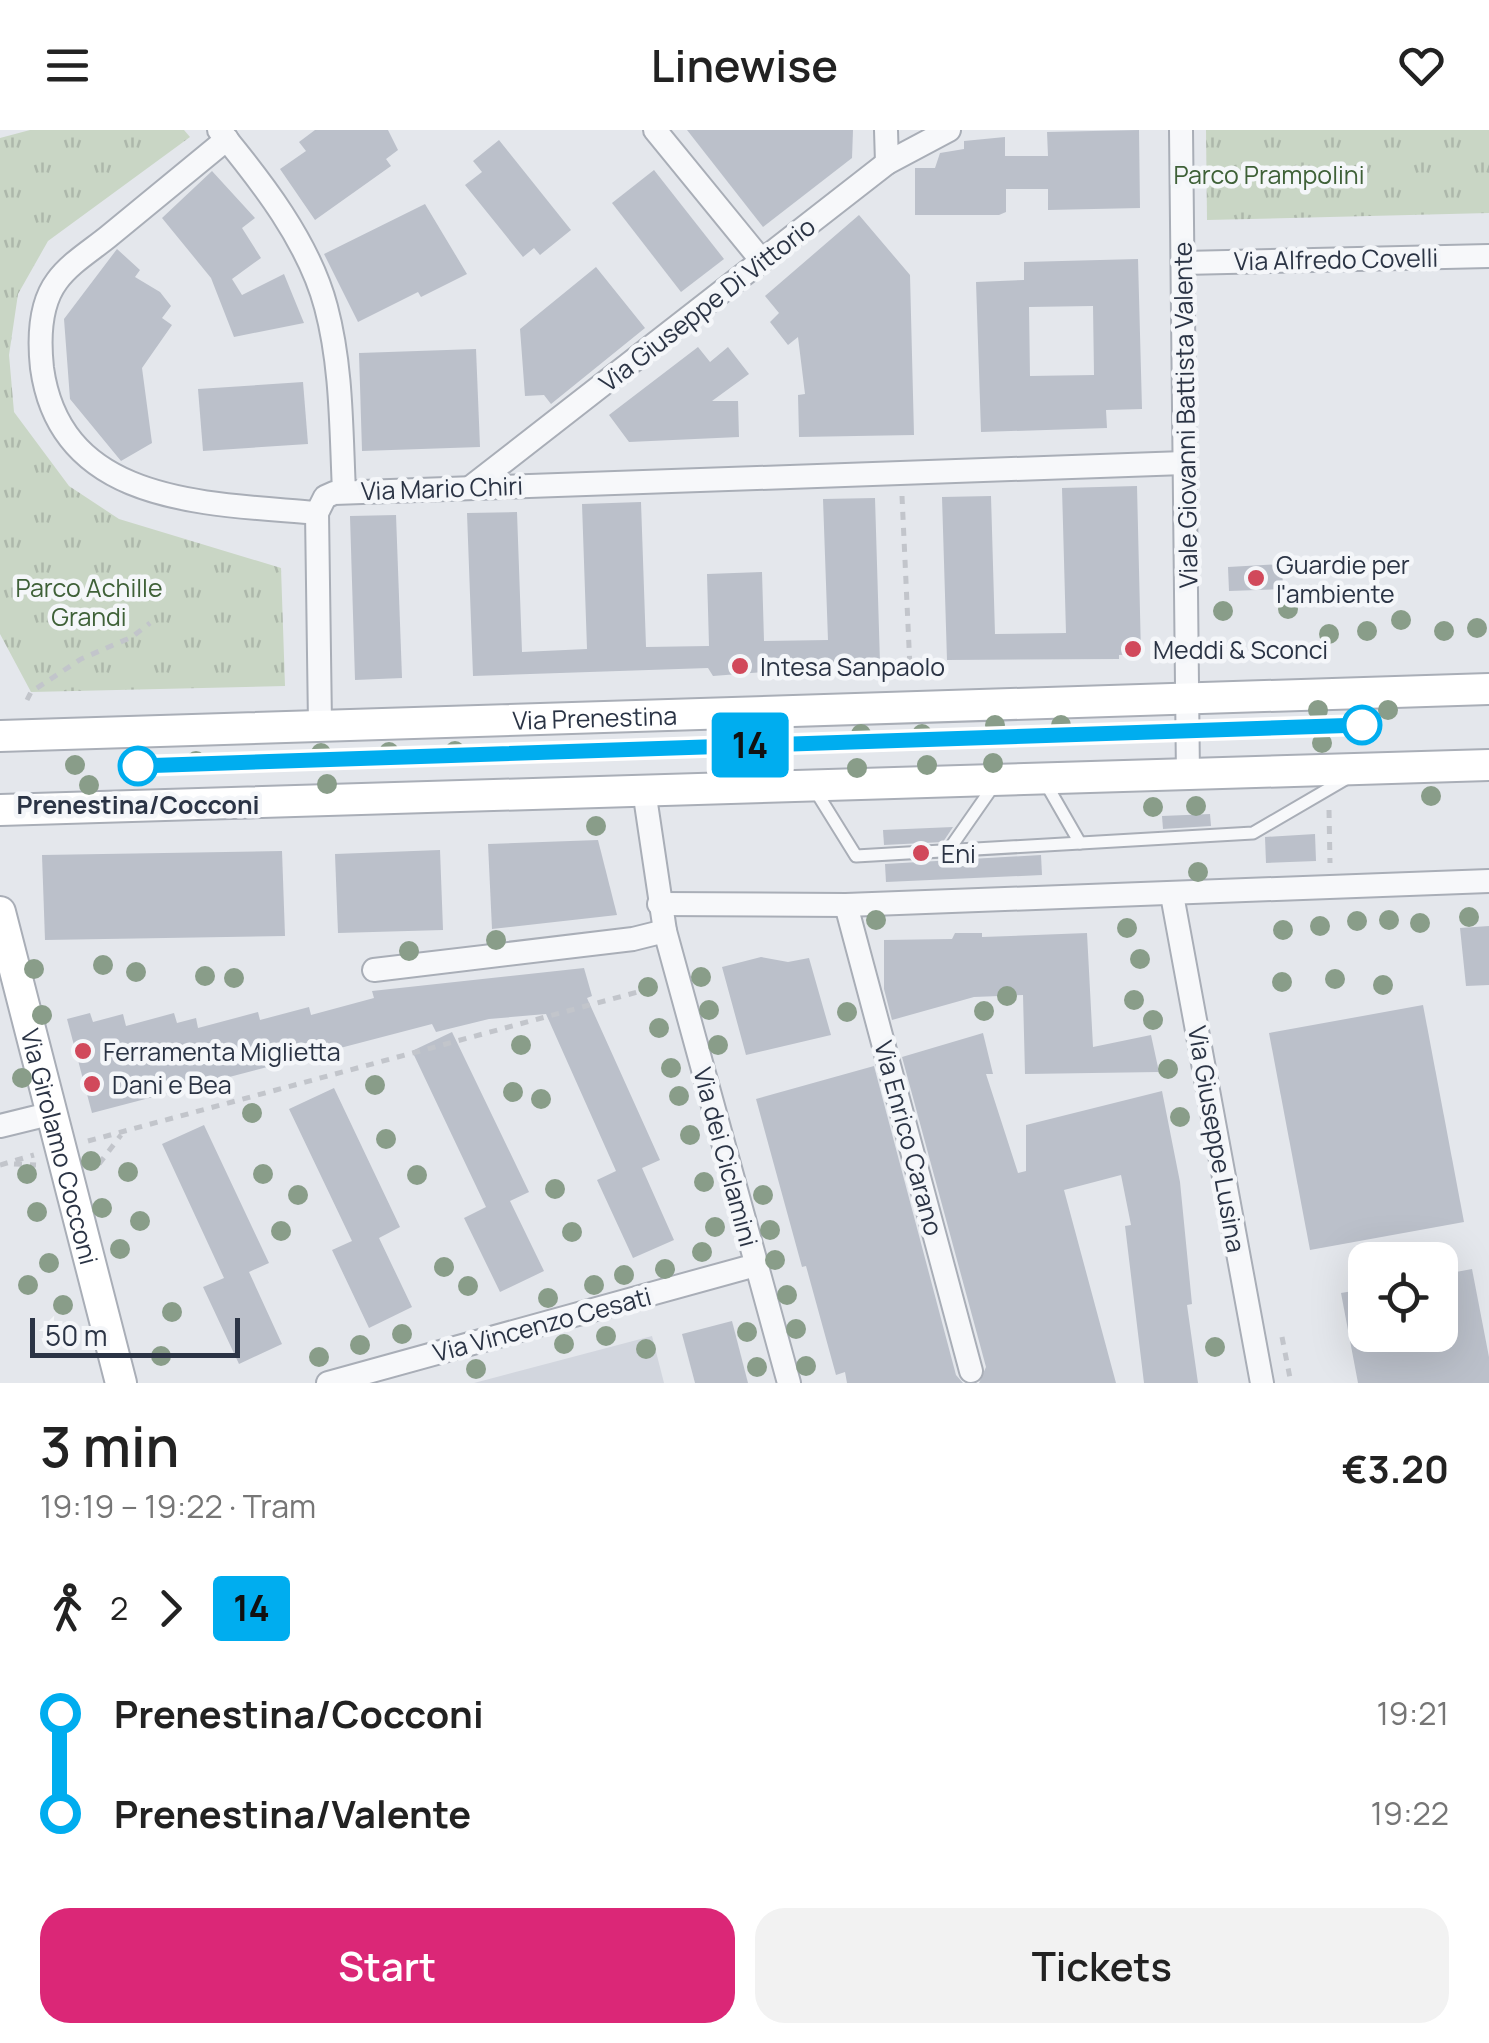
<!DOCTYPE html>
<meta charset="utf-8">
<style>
body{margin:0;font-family:Manrope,sans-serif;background:#f2f2f2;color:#222;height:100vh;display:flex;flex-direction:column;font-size:38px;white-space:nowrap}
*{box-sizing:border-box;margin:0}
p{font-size:32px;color:#767676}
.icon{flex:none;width:55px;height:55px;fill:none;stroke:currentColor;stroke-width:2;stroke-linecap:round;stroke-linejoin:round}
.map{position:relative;height:1253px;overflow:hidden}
.sheet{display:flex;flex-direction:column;background:#fff;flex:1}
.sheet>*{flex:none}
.badge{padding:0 20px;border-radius:8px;font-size:35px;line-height:65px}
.buttons{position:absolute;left:1348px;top:1112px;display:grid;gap:20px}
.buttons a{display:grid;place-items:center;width:110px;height:110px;border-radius:20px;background:#fff;box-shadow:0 10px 40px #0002;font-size:50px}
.scale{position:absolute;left:30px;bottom:25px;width:210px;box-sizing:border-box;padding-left:10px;border:5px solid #2b3445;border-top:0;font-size:28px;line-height:35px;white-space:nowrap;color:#2b3445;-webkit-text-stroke:8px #f4f6f9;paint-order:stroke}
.map>.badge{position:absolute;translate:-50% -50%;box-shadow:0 0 0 5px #fff}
.legs{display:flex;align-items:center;gap:15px;height:110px;padding:0 40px;font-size:32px}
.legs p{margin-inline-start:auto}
.summary{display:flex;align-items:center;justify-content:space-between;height:170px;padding:0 40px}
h1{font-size:55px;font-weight:600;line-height:75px}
.primary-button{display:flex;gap:20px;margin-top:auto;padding:20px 40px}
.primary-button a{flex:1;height:115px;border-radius:30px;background:#db2777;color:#fff;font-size:40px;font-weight:600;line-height:115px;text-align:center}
.primary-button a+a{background:#f2f2f2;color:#222}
ul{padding:0 40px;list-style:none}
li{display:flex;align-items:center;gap:35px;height:100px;font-size:38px}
li i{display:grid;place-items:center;width:15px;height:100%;margin:0 12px;background:currentColor}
li i::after{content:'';width:25px;height:25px;margin:-12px;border:8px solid;border-radius:50%;background:#fff}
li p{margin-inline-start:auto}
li:first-child i{background:linear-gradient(#0000 50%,currentColor 0)}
li:last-child i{background:linear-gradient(currentColor 50%,#0000 0)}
header{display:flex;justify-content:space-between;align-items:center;height:130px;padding:0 40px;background:#fff;font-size:45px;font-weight:600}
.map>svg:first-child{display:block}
</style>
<header><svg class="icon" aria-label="menu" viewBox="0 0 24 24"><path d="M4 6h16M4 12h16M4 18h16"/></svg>Linewise<svg class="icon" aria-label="heart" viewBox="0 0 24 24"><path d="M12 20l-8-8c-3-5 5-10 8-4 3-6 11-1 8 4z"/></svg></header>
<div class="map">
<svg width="1489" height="1253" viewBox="0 0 1489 1253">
<defs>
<pattern id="grass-tufts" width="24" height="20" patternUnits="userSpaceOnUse" patternTransform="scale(2.5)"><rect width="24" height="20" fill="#c9d6c5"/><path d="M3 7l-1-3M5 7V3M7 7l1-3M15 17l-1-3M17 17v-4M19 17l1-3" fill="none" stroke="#adb8ab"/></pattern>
</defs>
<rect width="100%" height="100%" fill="#e4e7ec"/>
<polygon fill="#d2d6de" points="652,1206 664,1253 474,1253"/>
<g fill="url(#grass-tufts)">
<polygon points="30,0 184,0 190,7 48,111 18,164 9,225 14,282 69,356 119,389 281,438 285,556 31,562 0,504 0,8"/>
<polygon points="1206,0 1489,0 1489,83 1207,90"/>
</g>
<g fill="#bbc0ca" fill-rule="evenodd">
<polygon points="315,0 388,0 398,20 386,29 391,36 315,90 280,39 306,21 299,12"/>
<polygon points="687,0 853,0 852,28 763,97"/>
<polygon points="1139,0 1140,78 1048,80 1048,59 1006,59 1006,82 999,85 915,85 915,38 935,38 940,23 964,19 964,11 1005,7 1005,26 1048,26 1047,2"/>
<polygon points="499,10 571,100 540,125 534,118 523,127 465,55 482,42 473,31"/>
<polygon points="654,40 724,129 681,162 612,73"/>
<polygon points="212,41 255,88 242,98 261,128 232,149 242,165 284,144 304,193 234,207 211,148 162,88"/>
<polygon points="425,74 467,144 421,167 418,162 358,192 324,124"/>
<polygon points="859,85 910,145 914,305 799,307 798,265 805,264 798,207 788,215 770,192 779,183 765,166"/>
<polygon points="117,119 140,140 135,147 160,162 171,176 162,188 172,195 142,238 152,313 121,331 70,269 64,189"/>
<path d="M1138 129 1142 279 1106 280 1107 298 981 302 976 152 1024 150V132ZM1093 176 1094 245 1030 246 1029 177Z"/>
<polygon points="596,137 645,198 551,274 544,265 525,266 520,199"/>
<polygon points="698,217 710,232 728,217 749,244 712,271 738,271 739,307 629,312 609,285"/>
<polygon points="476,219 480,317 362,321 359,223"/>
<polygon points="303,252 308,314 203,321 198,259"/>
<polygon points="1137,356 1141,524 1119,525 1119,529 947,530 942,367 991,366 995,504 1066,503 1062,358"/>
<polygon points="875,368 880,533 713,546 708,538 473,546 467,383 517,382 522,522 587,519 582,374 641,372 646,517 709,516 707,444 762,442 764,511 828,510 823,369"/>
<polygon points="396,385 402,548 355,550 350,386"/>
<polygon points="1282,434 1283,459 1229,461 1228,437"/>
<polygon points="1210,684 1211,696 1163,699 1162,686"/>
<polygon points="953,697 943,712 884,715 883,700"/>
<polygon points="1315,704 1316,731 1266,733 1265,707"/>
<polygon points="598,710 617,785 492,799 488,714"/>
<polygon points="440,720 443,800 338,803 335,724"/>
<polygon points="282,721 285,806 45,810 42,725"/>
<polygon points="1041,725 1042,745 886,752 885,734"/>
<polygon points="1489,796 1489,855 1466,856 1460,798"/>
<polygon points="955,803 982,803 982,807 1087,803 1093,917 1151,905 1159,942 1025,944 1023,865 974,867 892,890 884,859 884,810 952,809"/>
<polygon points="761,827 788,832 809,828 831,905 746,925 722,837"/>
<polygon points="584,838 592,866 587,868 660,1030 642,1038 674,1110 633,1128 597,1050 616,1041 546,884 489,889 436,902 432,894 92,983 67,889 90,883 93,892 123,884 126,896 174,883 177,893 196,888 198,898 258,882 260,890 309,877 311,885 374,868 372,861"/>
<polygon points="1423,875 1464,1092 1310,1120 1269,903"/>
<polygon points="452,902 529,1062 510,1071 544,1141 500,1162 464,1088 486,1077 412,921"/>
<polygon points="983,903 993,944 986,944 1018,1043 1026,1041 1026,995 1162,961 1180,1052 1192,1174 1187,1175 1198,1253 1144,1253 1125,1096 1131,1095 1121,1045 1064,1060 1116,1253 979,1253 986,1237 902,927"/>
<polygon points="874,936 956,1245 963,1253 847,1253 845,1242 836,1245 806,1136 802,1137 756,969"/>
<polygon points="334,958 400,1097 379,1108 412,1177 369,1198 332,1120 352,1111 289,979"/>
<polygon points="204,995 269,1133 249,1142 282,1214 239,1234 203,1157 224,1148 162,1014"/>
<polygon points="1472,1139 1489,1227 1489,1253 1358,1253 1341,1163 1365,1159 1365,1205 1440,1205 1440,1145"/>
<polygon points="732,1191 748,1253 695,1253 682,1204"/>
</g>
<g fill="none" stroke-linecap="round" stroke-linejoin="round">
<defs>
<g id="lane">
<polyline points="1045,652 1080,713"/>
<polyline points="815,660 856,726 1253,703 1349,647"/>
<polyline points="948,721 994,655"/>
</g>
<g id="street">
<path d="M219 0C261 51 309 112 326 177 342 237 341 300 344 361"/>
<polyline points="655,0 762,131"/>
<polyline points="886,0 887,33"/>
<polyline points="1181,0 1188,647"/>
<path d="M227 9C188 41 148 74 109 106 92 120 70 133 57 151 39 175 39 210 42 238 61 376 208 373 317 383"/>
<polyline points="1183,133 1489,126"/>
<polyline points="471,357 887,33 949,0"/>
<polyline points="320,594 317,383 325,367 334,363 1184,333"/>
<polyline points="644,660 665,801 789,1253"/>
<polyline points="1172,765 1262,1253"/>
<polyline points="659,774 846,775 1489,751"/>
<polyline points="846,775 971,1241"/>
<polyline points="374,840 633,809 665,801"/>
<polyline points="0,996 49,984"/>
<polyline points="328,1253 756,1135"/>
</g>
<g id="secondary">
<path id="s1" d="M0 606 1489 559"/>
<polyline points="0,680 1489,635"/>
<path id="s2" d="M0 782 121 1253"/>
</g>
</defs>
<use href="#lane" stroke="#a9aeb7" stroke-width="15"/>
<use href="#street" stroke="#a9aeb7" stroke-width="26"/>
<use href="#secondary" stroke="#a9aeb7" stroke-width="34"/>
<g stroke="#c2c5cb" stroke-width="5" stroke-dasharray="8 8" stroke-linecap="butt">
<polyline points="902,366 910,538"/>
<polyline points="27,570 31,562 81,529 132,507 150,493"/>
<polyline points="1329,680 1330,733"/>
<polyline points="88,1011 645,860"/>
<polyline points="14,1034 36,1035"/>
<polyline points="99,1034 121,1005"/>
<polyline points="0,1035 34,1025"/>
<polyline points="1282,1207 1291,1253"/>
</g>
<use href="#lane" stroke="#f7f8fa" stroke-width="11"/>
<use href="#street" stroke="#f7f8fa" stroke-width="22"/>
<use href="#secondary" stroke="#fff" stroke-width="30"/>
</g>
<g fill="#899d89">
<circle cx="1288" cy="479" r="10"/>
<circle cx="1223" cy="481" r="10"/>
<circle cx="1401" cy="490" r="10"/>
<circle cx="1477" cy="498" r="10"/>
<circle cx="1367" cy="501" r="10"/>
<circle cx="1444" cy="501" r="10"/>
<circle cx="1329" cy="504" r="10"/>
<circle cx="1318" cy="580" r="10"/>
<circle cx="1388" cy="580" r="10"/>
<circle cx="995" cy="595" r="10"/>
<circle cx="1061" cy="595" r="10"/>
<circle cx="861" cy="604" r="10"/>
<circle cx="922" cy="604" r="10"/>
<circle cx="727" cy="609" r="10"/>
<circle cx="1322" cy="613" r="10"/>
<circle cx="455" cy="621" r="10"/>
<circle cx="389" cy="622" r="10"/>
<circle cx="321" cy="623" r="10"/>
<circle cx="511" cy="623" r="10"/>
<circle cx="196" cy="631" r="10"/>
<circle cx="993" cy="633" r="10"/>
<circle cx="75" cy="635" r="10"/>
<circle cx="927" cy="635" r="10"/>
<circle cx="857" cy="638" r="10"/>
<circle cx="327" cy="654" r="10"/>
<circle cx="89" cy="655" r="10"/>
<circle cx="1431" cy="666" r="10"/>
<circle cx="1196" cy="676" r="10"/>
<circle cx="1153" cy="677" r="10"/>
<circle cx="596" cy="696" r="10"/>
<circle cx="1198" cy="742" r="10"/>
<circle cx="1469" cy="787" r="10"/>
<circle cx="876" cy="790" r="10"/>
<circle cx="1389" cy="790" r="10"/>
<circle cx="1357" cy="791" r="10"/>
<circle cx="1420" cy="793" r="10"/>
<circle cx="1320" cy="796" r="10"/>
<circle cx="1127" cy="798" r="10"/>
<circle cx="1283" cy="800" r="10"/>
<circle cx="496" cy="810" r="10"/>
<circle cx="409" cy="821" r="10"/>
<circle cx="1140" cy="829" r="10"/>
<circle cx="103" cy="835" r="10"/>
<circle cx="34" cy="839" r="10"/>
<circle cx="136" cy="842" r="10"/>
<circle cx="205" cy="846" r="10"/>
<circle cx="701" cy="847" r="10"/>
<circle cx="234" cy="848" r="10"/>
<circle cx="1335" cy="849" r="10"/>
<circle cx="1282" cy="852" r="10"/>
<circle cx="1383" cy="855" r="10"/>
<circle cx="648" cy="857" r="10"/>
<circle cx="1007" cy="866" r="10"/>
<circle cx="1134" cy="870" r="10"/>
<circle cx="709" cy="880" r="10"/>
<circle cx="984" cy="881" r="10"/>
<circle cx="847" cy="882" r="10"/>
<circle cx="42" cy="885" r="10"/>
<circle cx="1153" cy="890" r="10"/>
<circle cx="659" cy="898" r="10"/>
<circle cx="521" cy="915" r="10"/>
<circle cx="718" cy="915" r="10"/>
<circle cx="671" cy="938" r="10"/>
<circle cx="1168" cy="939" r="10"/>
<circle cx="22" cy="948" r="10"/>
<circle cx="375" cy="955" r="10"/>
<circle cx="513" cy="962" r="10"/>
<circle cx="679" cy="966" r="10"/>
<circle cx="541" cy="969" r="10"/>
<circle cx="252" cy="983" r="10"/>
<circle cx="1180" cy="987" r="10"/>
<circle cx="690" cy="1005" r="10"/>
<circle cx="386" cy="1009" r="10"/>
<circle cx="91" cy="1031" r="10"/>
<circle cx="128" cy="1042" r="10"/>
<circle cx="27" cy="1044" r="10"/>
<circle cx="263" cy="1044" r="10"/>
<circle cx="417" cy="1045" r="10"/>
<circle cx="704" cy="1052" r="10"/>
<circle cx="555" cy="1059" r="10"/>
<circle cx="298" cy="1065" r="10"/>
<circle cx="763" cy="1065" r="10"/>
<circle cx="102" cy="1078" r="10"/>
<circle cx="37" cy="1082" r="10"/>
<circle cx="140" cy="1091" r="10"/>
<circle cx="715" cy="1097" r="10"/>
<circle cx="770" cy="1100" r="10"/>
<circle cx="281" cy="1101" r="10"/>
<circle cx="572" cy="1102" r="10"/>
<circle cx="120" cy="1119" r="10"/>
<circle cx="702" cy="1122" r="10"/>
<circle cx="775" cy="1130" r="10"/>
<circle cx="49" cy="1133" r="10"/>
<circle cx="444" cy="1137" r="10"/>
<circle cx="665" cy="1139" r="10"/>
<circle cx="624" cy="1145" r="10"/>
<circle cx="28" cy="1155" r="10"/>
<circle cx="594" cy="1155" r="10"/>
<circle cx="468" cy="1156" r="10"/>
<circle cx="787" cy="1165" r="10"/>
<circle cx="548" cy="1168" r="10"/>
<circle cx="63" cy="1175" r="10"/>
<circle cx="172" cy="1182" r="10"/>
<circle cx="796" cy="1199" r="10"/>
<circle cx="747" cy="1202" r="10"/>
<circle cx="402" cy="1204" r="10"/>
<circle cx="606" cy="1206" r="10"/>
<circle cx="564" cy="1214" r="10"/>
<circle cx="360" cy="1215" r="10"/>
<circle cx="1215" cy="1217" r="10"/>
<circle cx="646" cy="1219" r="10"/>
<circle cx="161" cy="1226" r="10"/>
<circle cx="319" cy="1227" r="10"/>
<circle cx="806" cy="1236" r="10"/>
<circle cx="757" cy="1237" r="10"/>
<circle cx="476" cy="1239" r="10"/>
</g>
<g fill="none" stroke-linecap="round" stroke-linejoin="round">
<defs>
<polyline id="line-1" points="138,636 1362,595"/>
</defs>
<use href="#line-1" stroke="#fff" stroke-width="22"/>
<use href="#line-1" stroke="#00adef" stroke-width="15"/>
</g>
<g fill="#d1495b" stroke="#f4f6f9" stroke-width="4">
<circle cx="1256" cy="448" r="10"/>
<circle cx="1133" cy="519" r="10"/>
<circle cx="740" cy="536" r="10"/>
<circle cx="921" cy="723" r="10"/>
<circle cx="83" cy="921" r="10"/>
<circle cx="92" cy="954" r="10"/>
</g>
<g fill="#fff" stroke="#00adef" stroke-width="5">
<circle cx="1362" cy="595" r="18"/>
<circle cx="138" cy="636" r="18"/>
</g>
<g text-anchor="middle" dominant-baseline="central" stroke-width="9" stroke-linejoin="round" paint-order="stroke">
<g font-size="25" fill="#3f6138" stroke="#f4f6f9">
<text x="1269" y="44">Parco Prampolini</text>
<text x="89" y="457">Parco Achille<tspan x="89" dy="29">Grandi</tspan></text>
</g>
<g font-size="25" fill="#2b3445" stroke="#f4f6f9">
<text transform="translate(1336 129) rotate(-1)">Via Alfredo Covelli</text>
<text transform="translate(707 174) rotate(-38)">Via Giuseppe Di Vittorio</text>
<text transform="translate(1185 285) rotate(-91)">Viale Giovanni Battista Valente</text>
<text transform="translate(442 358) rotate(-2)">Via Mario Chiri</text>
<text stroke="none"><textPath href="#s1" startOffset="595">Via Prenestina</textPath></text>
<text transform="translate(909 1008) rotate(75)">Via Enrico Carano</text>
<text transform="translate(1217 1009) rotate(80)">Via Giuseppe Lusina</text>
<text stroke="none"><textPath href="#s2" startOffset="242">Via Girolamo Cocconi</textPath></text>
<text transform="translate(726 1027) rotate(75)">Via dei Ciclamini</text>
<text transform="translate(542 1194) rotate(-15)">Via Vincenzo Cesati</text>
</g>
<g font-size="25" fill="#2b3445" stroke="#f4f6f9" text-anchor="start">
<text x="1276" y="434">Guardie per<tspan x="1276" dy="29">l'ambiente</tspan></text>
<text x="1153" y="519">Meddi &amp; Sconci</text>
<text x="760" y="536">Intesa Sanpaolo</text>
<text x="941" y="723">Eni</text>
<text x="103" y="921">Ferramenta Miglietta</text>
<text x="112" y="954">Dani e Bea</text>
</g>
<g font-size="25" font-weight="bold" fill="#2b3445" stroke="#f4f6f9">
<text x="138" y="674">Prenestina/Cocconi</text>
</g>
</g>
</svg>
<div class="buttons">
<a><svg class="icon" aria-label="locate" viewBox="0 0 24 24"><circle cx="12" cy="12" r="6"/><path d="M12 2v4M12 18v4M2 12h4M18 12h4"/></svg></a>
</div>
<div class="scale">50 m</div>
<b class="badge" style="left:750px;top:615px;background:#00adef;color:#111">14</b>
</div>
<section class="sheet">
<div class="summary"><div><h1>3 min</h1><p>19:19 – 19:22 · Tram</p></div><b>€3.20</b></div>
<div class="legs"><svg class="icon" aria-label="walk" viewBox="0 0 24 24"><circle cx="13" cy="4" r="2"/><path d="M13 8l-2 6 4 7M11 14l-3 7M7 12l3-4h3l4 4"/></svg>2<svg class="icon" aria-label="forward" viewBox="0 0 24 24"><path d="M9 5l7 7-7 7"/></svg><b class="badge" style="background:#00adef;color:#111">14</b></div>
<ul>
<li><i style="color:#00adef"></i><b>Prenestina/Cocconi</b><p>19:21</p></li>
<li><i style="color:#00adef"></i><b>Prenestina/Valente</b><p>19:22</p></li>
</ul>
<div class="primary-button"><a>Start</a><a>Tickets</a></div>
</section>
